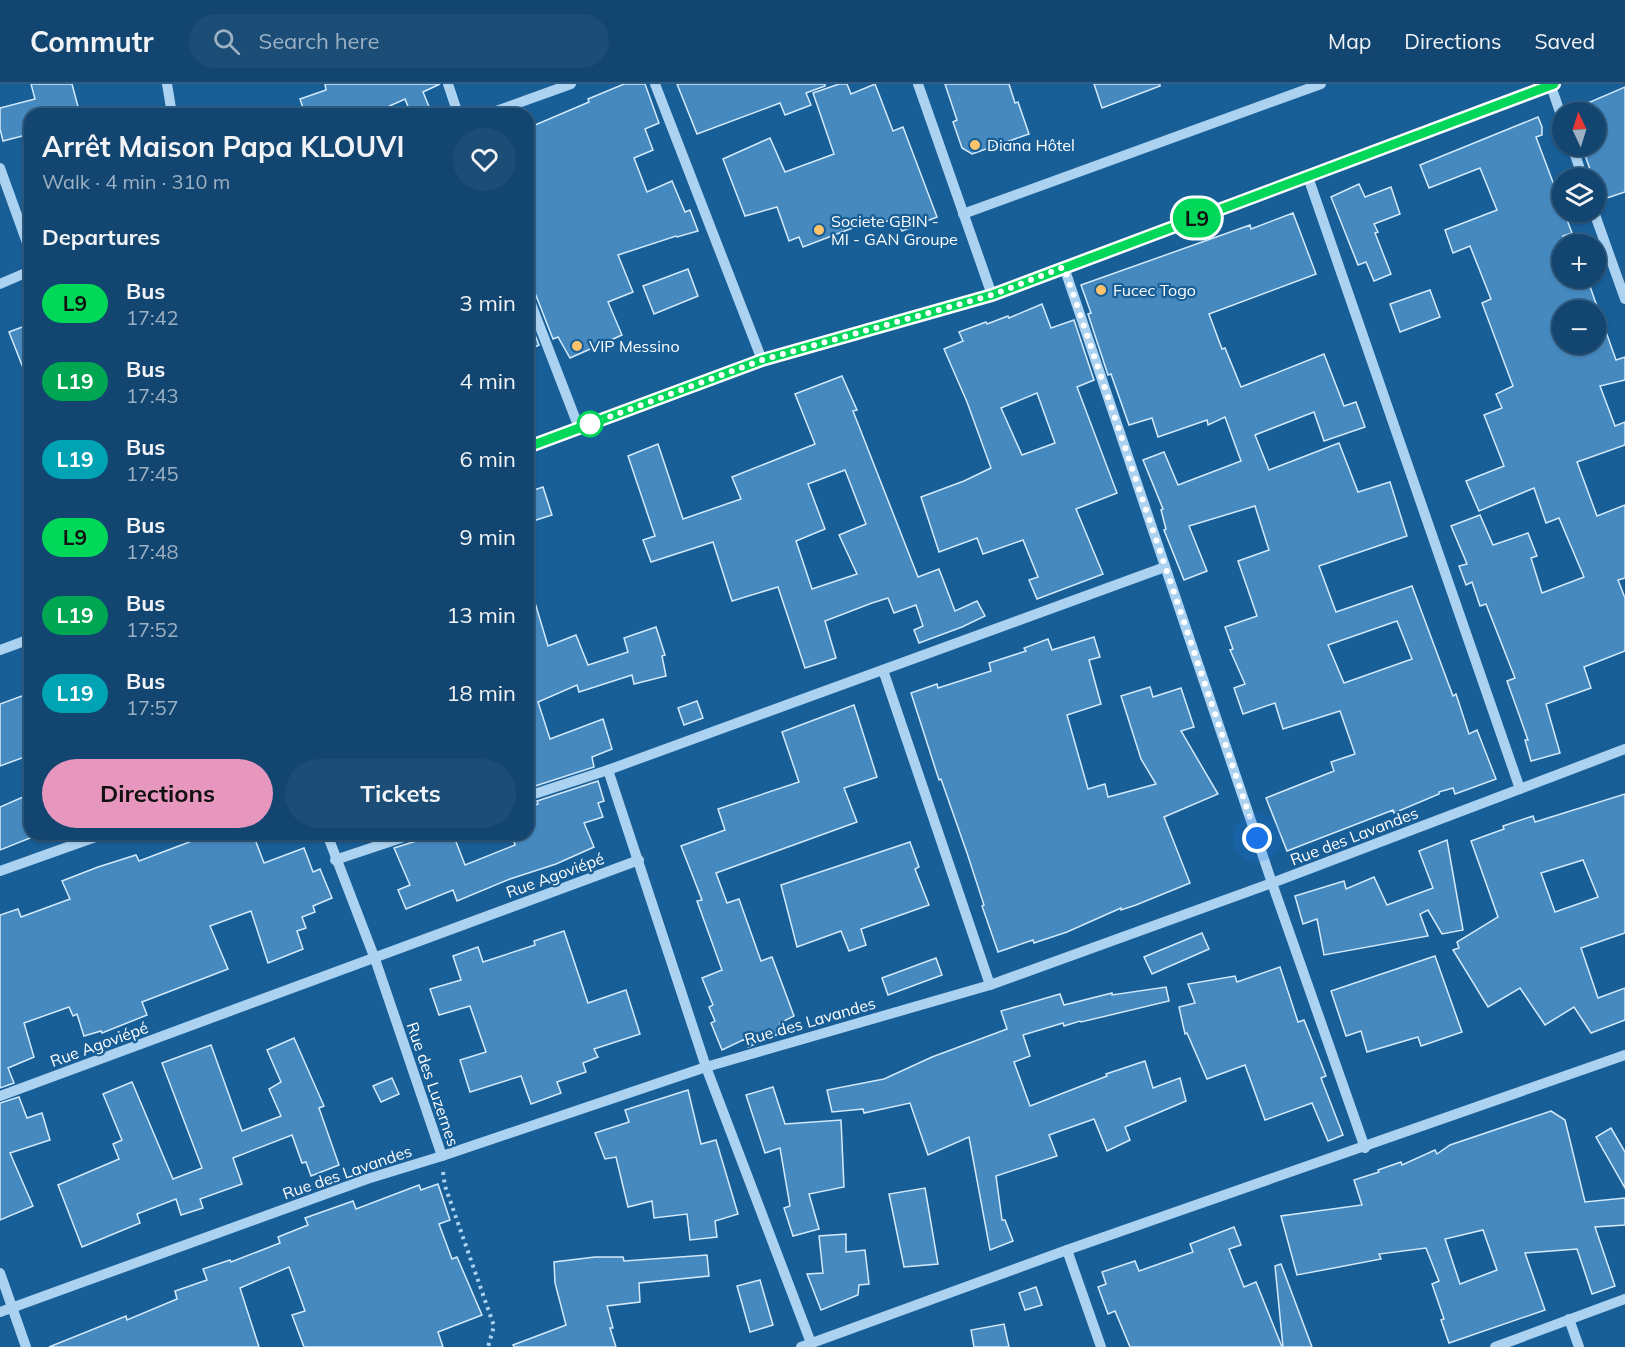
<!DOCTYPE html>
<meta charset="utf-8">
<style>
body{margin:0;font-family:Mulish,sans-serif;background:#1b4d76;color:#f1f3f6;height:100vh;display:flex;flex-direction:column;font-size:22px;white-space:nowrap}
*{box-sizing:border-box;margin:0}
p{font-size:20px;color:#9cb1c3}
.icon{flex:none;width:33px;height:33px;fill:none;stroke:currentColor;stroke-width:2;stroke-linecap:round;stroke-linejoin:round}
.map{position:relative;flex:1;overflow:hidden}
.side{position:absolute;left:24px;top:24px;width:510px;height:732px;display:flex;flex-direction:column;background:#124671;border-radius:18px;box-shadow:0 2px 4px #0004,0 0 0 2px #315e84}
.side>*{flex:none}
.badge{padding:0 12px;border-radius:20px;font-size:21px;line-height:39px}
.needle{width:39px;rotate:356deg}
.buttons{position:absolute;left:1552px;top:18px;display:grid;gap:12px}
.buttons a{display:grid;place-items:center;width:54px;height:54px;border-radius:50%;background:#124671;box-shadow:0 2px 4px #0004,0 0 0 2px #315e84;font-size:30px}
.you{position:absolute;width:30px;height:30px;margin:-15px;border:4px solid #fff;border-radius:50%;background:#1a73e8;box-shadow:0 0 0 9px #1a73e833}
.map>.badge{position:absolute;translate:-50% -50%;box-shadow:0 0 0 3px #fff}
h2{padding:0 18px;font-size:22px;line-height:54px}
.round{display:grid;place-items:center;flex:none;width:63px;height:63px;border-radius:32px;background:#1b4d76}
.head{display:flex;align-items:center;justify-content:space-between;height:102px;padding:0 18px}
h1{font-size:28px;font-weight:700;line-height:45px}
.cta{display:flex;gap:12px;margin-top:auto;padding:12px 18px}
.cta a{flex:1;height:69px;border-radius:36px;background:#e797bd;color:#111;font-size:24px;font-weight:700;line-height:69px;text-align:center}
.cta a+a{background:#1b4d76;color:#f1f3f6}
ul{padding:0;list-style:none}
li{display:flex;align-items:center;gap:18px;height:78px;padding:0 18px}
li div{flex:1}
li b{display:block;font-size:22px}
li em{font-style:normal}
li .badge{min-width:66px;font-weight:700;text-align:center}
header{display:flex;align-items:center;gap:36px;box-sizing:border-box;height:84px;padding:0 30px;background:#124671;border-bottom:2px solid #315e84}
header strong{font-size:28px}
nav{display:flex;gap:33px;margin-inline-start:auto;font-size:21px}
.search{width:420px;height:54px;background:#1b4d76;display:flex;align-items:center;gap:15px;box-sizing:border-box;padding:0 21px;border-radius:33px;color:#9cb1c3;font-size:22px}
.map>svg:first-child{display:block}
</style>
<header>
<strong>Commutr</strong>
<div class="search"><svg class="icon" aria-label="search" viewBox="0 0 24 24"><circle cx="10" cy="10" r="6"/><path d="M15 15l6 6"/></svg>Search here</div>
<nav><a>Map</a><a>Directions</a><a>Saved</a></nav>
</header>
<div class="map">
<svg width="1625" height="1263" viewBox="0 0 1625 1263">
<rect width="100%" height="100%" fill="#185e97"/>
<g fill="#4589bf" stroke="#d3eafc" stroke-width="1.5" fill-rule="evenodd">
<polygon points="31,0 72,0 80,30 30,30 30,50 3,57 0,45 0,24 35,15"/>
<polygon points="325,0 440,0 423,8 432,30 411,30 405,15 372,30 305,30 300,15 326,6"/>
<polygon points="624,0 645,0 659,39 645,45 653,66 634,74 647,108 672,97 685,128 690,126 698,147 677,153 676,152 618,171 633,208 608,218 622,251 570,274 558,253 553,255 535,209 528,205 528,196 533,194 528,180 528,44 589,18 588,15"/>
<polygon points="677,0 825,0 825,2 806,9 811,21 785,31 780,19 697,50"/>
<polygon points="839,0 847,0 851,10 875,0 893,47 903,43 937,133 902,147 896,134 879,140 876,135 803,163 799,153 789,157 777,123 745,132 723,75 770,54 785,88 834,70 813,9"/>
<polygon points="945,0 1009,0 1015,19 1018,18 1029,50 972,70 962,64 953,38 957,36"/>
<polygon points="1094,0 1160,0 1160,2 1102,24"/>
<polygon points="1625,3 1625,108 1601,116 1596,102 1596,94 1593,94 1585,71 1592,69 1589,62 1596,62 1596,28 1575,28 1574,25"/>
<path d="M1538 33 1542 43V51L1536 53 1572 149 1563 152V194H1587L1616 276 1625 273V296L1600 302 1615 342 1625 338V361L1577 378 1597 432 1625 421V494L1618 496 1625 514V567L1584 583 1591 604 1546 620 1560 669 1531 677 1525 656H1528L1507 597 1515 594 1486 520 1480 522 1472 498 1466 501 1459 482 1467 480 1451 442 1480 431 1493 461 1528 449 1537 472 1531 474 1542 509 1584 493 1559 434 1546 439 1534 404 1479 427 1466 397 1504 382 1484 331 1502 324 1496 310 1513 302 1482 219 1491 215 1470 162 1453 169 1445 146 1497 126 1480 84 1429 104 1420 81ZM1563 226H1596V260H1563Z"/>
<polygon points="1359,100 1365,113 1391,103 1400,130 1374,140 1378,148 1375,149 1391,190 1374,197 1366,178 1358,181 1331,113"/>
<path d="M1293 129 1316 190 1209 230 1222 265 1225 264 1241 303 1324 270 1344 322 1356 318 1365 343 1324 357 1314 328 1255 351 1269 386 1339 359 1358 408 1390 398 1407 452 1319 482 1336 528 1412 502 1453 612 1456 610 1469 650 1477 646 1496 695 1455 710 1453 704 1439 708V710L1394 729 1393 726 1287 767 1266 714 1334 687 1331 678 1355 670 1340 627 1283 645 1275 619 1243 630 1234 604 1245 600 1230 566 1233 565 1225 543 1257 532 1238 477 1269 466 1255 422 1189 442 1207 487 1184 496 1164 446 1166 445 1161 426 1163 425 1143 376 1164 368 1178 401 1241 377 1225 333 1208 341 1207 336 1158 353 1152 334 1129 341 1111 290 1108 291 1088 230 1091 229 1081 201 1250 141 1251 145ZM1397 537 1412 575 1344 599 1328 561Z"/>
<polygon points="688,185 698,212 654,230 643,202"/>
<polygon points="1430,206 1440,233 1400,248 1390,220"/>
<path d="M1042 220 1051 244 1074 236 1094 296 1077 303 1117 409 1076 425 1103 490 1037 515 1029 496 1038 493 1023 456 983 470 977 454 939 468 921 413 964 397 991 384 967 318 944 265 963 257 959 248 986 238 987 240 1008 232 1009 234ZM1037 309 1055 359 1022 371 1001 324Z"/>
<polygon points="528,233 539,261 528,266"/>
<polygon points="30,240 30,299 29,299 9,248"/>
<path d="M842 292 857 326 853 327 918 493 939 485 955 527 977 517 985 532 962 543 919 559 914 546 923 542 916 521 894 529 888 514 872 519 825 537 836 574 805 584 778 503 732 517 713 458 651 478 643 456 655 452 628 372 658 360 683 435 741 415 732 393 815 360 795 310ZM845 386 866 440 839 451 857 490 812 505 796 457 825 445 808 400Z"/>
<polygon points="543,403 552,431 533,437 528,422 528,408"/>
<polygon points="533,512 548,562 576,551 588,581 628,568 624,554 656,543 665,571 662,572 666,592 634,600 632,591 579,608 577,601 538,618 550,655 603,635 612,665 592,673 594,683 532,703 528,689 528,513"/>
<polygon points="1094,553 1100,573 1089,576 1101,620 1067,631 1088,705 1105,700 1108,713 1156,700 1141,675 1121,612 1150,603 1153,613 1181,604 1194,643 1181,647 1218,710 1164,733 1190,799 1136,821 1121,826 1121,824 1067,848 1034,859 1033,856 998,868 982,822 984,821 967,769 941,695 939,696 911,609 937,600 938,604 991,587 989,579 1026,567 1024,564 1048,555 1052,566"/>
<polygon points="30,609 30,671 0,682 0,620"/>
<polygon points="697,617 703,634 684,641 678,624"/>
<polygon points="854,621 877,693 844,704 857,738 716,789 727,819 739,815 761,877 772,873 794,932 780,939 783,948 748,963 745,955 722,966 711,939 715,937 709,923 713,921 702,894 722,886 697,817 702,816 681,762 725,746 718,725 799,698 782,648"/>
<polygon points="598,697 604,717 598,719 603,733 584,739 594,763 556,780 510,795 457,817 453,806 406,825 398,806 410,801 394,764 416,757 420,750 453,750 465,781 515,761 512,750 528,750 528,723 538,720 537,717"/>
<polygon points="30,710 30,754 0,766 0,723"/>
<path d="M1625 710V849L1581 864 1598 914 1625 904V936L1591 949 1574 923 1545 941 1520 904 1488 923 1453 866 1459 864 1457 858 1498 833 1471 757 1504 745 1503 742 1533 732 1535 738ZM1583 776 1598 813 1555 828 1541 789Z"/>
<polygon points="190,750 253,750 264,779 304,764 313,788 320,785 332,814 313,822 315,828 302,833 306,844 297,847 303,865 268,879 251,827 210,842 228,885 142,918 147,931 102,949 101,947 84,952 77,930 73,932 69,923 24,939 34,973 8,984 14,999 0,1004 0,831 18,825 21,833 70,815 62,797 98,783 136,771 139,777 192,757"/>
<polygon points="1447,756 1463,846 1442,850 1428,826 1420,830 1428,852 1324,871 1317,835 1303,840 1295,812 1344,797 1346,805 1374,793 1387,821 1433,804 1419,767"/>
<polygon points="910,758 919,783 915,785 929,821 861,845 866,861 849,867 841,847 797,863 781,801"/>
<polygon points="564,847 588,919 626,906 640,950 594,965 598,973 583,979 586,988 557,998 561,1009 531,1020 521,992 470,1008 460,976 486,968 470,922 439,931 430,905 461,896 453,872 478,863 483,878 535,861 534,857"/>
<polygon points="1202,849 1209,865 1152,890 1144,873"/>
<polygon points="1435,872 1462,948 1421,962 1418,953 1367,968 1361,947 1346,952 1331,907"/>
<polygon points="936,874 942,891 888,911 882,894"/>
<polygon points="1280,883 1298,938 1304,936 1326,992 1321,994 1343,1051 1328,1057 1312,1019 1265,1036 1245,981 1207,995 1187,949 1185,950 1179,923 1195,919 1188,900 1235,892 1237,898"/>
<polygon points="1166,903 1169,917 1081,938 1080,937 1064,942 1063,939 1023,951 1030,972 1014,978 1030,1022 1107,992 1106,990 1145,977 1153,1004 1180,994 1186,1017 1125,1043 1130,1056 1107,1067 1094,1035 1049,1051 1057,1072 996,1092 1002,1136 1005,1136 1013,1157 990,1166 969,1053 928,1071 910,1019 864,1029 863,1025 832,1028 827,1006 884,995 932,973 1007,945 1001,927 1060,910 1064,921 1112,909 1112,911"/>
<polygon points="294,954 324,1022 319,1024 339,1081 311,1092 306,1078 302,1079 292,1051 233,1074 242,1100 200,1115 203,1124 181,1131 176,1115 137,1130 140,1139 82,1163 58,1101 119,1075 113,1060 122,1056 103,1010 132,998 173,1095 202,1084 162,979 211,961 242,1047 281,1032 269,1005 281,998 267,966"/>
<polygon points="392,994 399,1010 381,1018 373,1002"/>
<polygon points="773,1003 785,1040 841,1036 844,1103 809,1110 819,1145 793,1152 784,1124 790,1122 780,1064 765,1069 746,1011"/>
<polygon points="688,1006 701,1060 716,1056 738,1130 715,1137 717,1153 690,1156 687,1130 654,1134 652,1117 628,1123 616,1073 605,1075 595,1049 629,1038 625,1026"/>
<polygon points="19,1013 27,1034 42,1029 50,1056 10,1069 33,1122 0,1136 0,1019"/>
<path d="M1551 1027 1565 1036 1585 1118 1625 1114V1141L1595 1143 1615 1202 1592 1210 1577 1165 1525 1169 1545 1226 1449 1259 1441 1236 1444 1235 1432 1200 1439 1197 1426 1164 1379 1170 1381 1175 1297 1191 1281 1132 1362 1121 1354 1096 1379 1088 1378 1086 1401 1078 1402 1081 1435 1066 1437 1070 1450 1061ZM1483 1146 1497 1186 1460 1200 1445 1155Z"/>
<polygon points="1611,1044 1625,1068 1625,1104 1596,1053"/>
<polygon points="438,1100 450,1136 439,1140 452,1175 457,1173 482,1231 438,1248 443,1263 304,1263 292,1231 305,1227 289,1183 240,1204 259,1263 49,1263 126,1232 127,1236 177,1215 175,1207 207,1196 203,1185 230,1176 231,1178 280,1159 278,1153 308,1141 305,1134 353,1117 356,1125 419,1101 421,1106"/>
<polygon points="925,1104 938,1180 904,1183 889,1110"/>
<polygon points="1234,1143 1241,1161 1229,1165 1244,1203 1256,1198 1282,1263 1130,1263 1115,1227 1108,1230 1098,1203 1106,1200 1102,1188 1135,1177 1139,1187 1193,1168 1190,1160"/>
<polygon points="846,1150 846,1168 865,1166 869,1200 859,1201 858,1211 821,1226 807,1190 823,1189 819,1152"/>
<polygon points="707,1171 709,1192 639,1199 640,1218 607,1222 613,1244 610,1244 616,1263 514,1263 513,1261 566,1241 555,1199 554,1178 595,1173 623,1173 624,1177"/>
<polygon points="1281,1180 1312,1263 1283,1263 1275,1182"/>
<polygon points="760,1196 773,1241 750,1248 737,1202"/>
<polygon points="1036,1203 1042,1221 1025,1226 1019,1209"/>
<polygon points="1004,1240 1009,1263 974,1263 971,1246"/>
</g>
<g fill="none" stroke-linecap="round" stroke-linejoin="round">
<polyline stroke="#abd2f1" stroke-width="4" stroke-dasharray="3 4.5" stroke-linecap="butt" points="443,1088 445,1102 494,1242 488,1263"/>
<g stroke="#abd2f1" stroke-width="10">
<polyline points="167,0 172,30"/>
<polyline points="448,0 458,30"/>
<polyline points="655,0 762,276"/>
<polyline points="918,0 992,211"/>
<polyline points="1551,2 1563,37"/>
<polyline points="488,30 571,0"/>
<polyline points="1572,62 1583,94"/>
<polyline points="0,84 30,167"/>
<polyline points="1308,93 1520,705"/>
<polyline points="1594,128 1625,215"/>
<polyline points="963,130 1321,0"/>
<polyline points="1064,183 1272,799 1365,1064"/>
<polyline points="0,200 30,187"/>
<polyline points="528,212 579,344"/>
<polyline points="528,363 762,276 992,211 1554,0"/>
<polyline points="0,566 30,555"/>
<polyline points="883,586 990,901"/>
<polyline points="608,686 706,983 811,1259"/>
<polyline points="528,712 608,686 1165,483"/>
<polyline points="327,750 375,875 442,1072"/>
<polyline points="335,776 413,750"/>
<polyline points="0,787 104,750"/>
<polyline points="0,1012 639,776"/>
<polyline points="1067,1166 1101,1263"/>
<polyline points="0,1189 26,1263"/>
<polyline points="0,1228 367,1095 442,1072 706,983 990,901 1272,799 1625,665"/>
<polyline points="1569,1235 1579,1263"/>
<polyline points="801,1263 1067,1166 1625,971"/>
<polyline points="1495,1263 1625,1215"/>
</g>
</g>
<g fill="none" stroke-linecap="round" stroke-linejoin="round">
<defs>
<polyline id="line" points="528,363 762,276 992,211 1554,0"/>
</defs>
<use href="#line" stroke="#fff" stroke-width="14"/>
<use href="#line" stroke="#01d758" stroke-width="9"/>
<polyline stroke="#fff" stroke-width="6" stroke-dasharray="0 10.8" points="590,340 762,276 992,211 1064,183 1257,754"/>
</g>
<g fill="#ffc46b" stroke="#185e97" stroke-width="2">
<circle cx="975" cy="61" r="6"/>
<circle cx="819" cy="146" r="6"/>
<circle cx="1101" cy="206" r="6"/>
<circle cx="577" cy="262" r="6"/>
</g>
<circle fill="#fff" stroke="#01d758" stroke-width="3" cx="590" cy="340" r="12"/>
<g text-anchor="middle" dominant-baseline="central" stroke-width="4.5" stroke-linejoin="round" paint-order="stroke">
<g font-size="16" fill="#fff" stroke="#185e97" text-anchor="start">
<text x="987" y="61">Diana Hôtel</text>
<text x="831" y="137">Societe GBIN -<tspan x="831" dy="18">MI - GAN Groupe</tspan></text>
<text x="1113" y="206">Fucec Togo</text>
<text x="589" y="262">VIP Messino</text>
</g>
<g font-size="16" fill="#fff" stroke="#185e97">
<text transform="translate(1354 752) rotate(-21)">Rue des Lavandes</text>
<text transform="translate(555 791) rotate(-20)">Rue Agoviépé</text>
<text transform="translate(810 937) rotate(-16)">Rue des Lavandes</text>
<text transform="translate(99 960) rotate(-20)">Rue Agoviépé</text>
<text transform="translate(433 1000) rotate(71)">Rue des Luzernes</text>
<text transform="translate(347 1088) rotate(-19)">Rue des Lavandes</text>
</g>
</g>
</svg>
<div class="buttons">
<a><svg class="needle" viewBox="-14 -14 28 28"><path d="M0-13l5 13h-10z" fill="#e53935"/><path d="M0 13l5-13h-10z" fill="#9cb1c3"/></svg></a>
<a><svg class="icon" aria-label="layers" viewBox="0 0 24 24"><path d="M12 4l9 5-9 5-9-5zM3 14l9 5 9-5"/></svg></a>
<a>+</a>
<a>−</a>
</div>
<div class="you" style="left:1257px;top:754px"></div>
<b class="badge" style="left:1197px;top:134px;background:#01d758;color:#111">L9</b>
<section class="side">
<div class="head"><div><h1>Arrêt Maison Papa KLOUVI</h1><p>Walk · 4 min · 310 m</p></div><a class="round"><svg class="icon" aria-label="heart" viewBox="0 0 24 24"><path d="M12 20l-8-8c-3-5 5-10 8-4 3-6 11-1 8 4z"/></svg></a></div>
<h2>Departures</h2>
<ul>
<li><span class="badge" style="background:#01d758;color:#111">L9</span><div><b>Bus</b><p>17:42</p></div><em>3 min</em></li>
<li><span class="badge" style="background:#00a651;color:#fff">L19</span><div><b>Bus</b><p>17:43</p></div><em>4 min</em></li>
<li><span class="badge" style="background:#00a3b4;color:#fff">L19</span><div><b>Bus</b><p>17:45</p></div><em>6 min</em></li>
<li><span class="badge" style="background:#01d758;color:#111">L9</span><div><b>Bus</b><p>17:48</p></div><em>9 min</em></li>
<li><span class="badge" style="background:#00a651;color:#fff">L19</span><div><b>Bus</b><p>17:52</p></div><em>13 min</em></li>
<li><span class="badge" style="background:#00a3b4;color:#fff">L19</span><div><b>Bus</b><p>17:57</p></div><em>18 min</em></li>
</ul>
<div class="cta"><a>Directions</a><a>Tickets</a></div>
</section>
</div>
